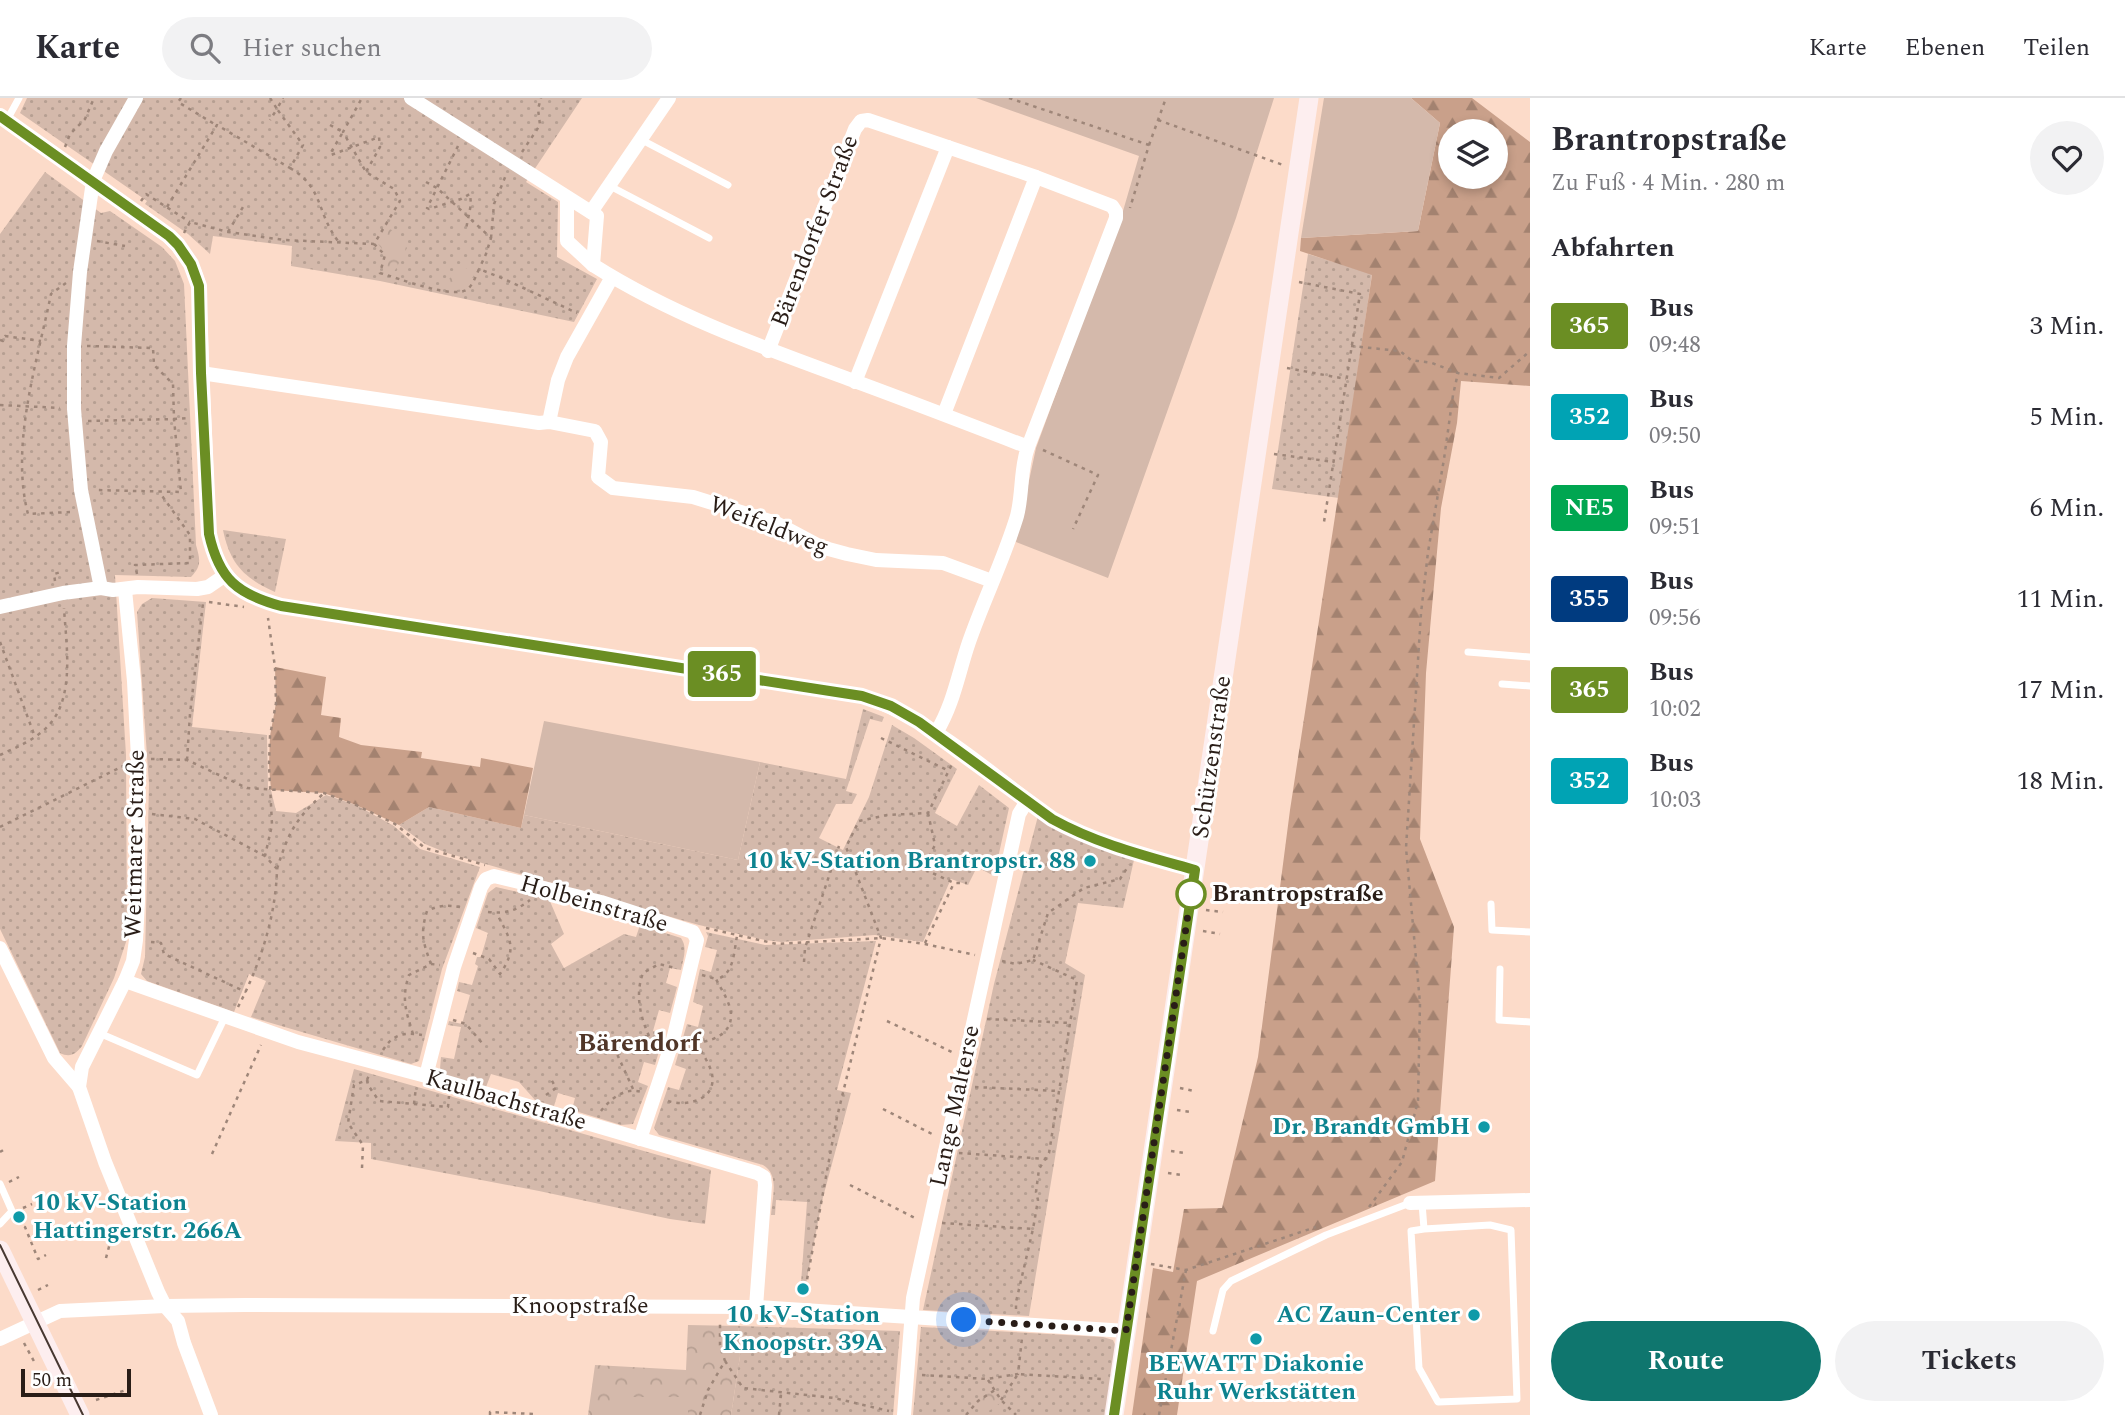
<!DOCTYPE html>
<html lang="de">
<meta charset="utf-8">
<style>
body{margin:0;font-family:Spectral,serif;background:#f2f2f3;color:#2b2b33;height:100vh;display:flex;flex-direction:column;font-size:26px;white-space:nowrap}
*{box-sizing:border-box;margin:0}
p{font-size:23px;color:#7c7c81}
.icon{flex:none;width:38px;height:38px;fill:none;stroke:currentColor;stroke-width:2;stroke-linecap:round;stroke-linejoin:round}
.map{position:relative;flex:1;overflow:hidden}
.details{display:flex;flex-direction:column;background:#fff;width:595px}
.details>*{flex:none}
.badge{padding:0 14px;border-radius:5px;font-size:24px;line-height:46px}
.controls{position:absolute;left:1438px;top:21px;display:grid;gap:14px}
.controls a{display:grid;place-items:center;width:70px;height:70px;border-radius:50%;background:#fff;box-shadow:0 4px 10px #0003;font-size:35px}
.scale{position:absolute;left:21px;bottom:18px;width:110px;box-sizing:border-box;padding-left:7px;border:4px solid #291d17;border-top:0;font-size:19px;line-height:24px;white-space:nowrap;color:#291d17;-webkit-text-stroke:5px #fff;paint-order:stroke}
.you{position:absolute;width:35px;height:35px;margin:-18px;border:5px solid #fff;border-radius:50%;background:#1a73e8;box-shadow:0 0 0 10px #1a73e833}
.map>.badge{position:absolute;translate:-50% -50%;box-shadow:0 0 0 4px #fff}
h2{padding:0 21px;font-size:26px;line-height:63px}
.round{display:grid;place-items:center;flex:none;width:74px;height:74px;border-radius:37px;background:#f2f2f3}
.headline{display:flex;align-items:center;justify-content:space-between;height:119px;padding:0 21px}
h1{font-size:33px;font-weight:700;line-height:52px}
.cta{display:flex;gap:14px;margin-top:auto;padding:14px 21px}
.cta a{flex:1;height:80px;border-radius:42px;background:#0f766e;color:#fff;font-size:28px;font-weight:700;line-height:80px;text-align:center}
.cta a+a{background:#f2f2f3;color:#2b2b33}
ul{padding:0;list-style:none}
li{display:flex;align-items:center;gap:21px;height:91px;padding:0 21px}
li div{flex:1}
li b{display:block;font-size:26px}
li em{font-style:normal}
li .badge{min-width:77px;font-weight:700;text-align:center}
header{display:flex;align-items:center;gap:42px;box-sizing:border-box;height:98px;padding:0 35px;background:#fff;border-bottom:2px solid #e1e1e2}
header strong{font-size:33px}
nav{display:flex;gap:38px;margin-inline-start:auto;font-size:24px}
.search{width:490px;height:63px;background:#f2f2f3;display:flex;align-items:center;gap:18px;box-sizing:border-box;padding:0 24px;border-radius:38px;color:#7c7c81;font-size:26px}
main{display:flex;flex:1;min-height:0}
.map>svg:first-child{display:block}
</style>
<header>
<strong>Karte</strong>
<div class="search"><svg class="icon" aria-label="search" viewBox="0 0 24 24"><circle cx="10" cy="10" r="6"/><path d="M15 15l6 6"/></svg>Hier suchen</div>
<nav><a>Karte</a><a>Ebenen</a><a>Teilen</a></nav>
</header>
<main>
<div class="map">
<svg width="1530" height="1317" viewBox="0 0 1530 1317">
<defs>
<pattern id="grass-dots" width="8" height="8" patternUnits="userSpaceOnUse" patternTransform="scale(1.75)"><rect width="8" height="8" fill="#d4b9ab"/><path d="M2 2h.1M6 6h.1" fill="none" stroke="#b69f92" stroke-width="1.8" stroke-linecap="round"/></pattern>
<pattern id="forest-firs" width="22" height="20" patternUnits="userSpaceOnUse" patternTransform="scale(1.75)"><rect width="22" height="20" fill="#c9a08a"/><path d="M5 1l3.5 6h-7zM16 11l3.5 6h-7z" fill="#a38270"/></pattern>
<pattern id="park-crowns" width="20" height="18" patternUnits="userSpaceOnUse" patternTransform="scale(1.75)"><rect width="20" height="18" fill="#d4b9ab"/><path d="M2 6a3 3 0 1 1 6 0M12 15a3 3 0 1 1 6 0" fill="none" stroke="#b69f92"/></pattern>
</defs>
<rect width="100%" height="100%" fill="#fcdbc9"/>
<g fill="url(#grass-dots)">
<polygon points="27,0 582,0 526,84 558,104 557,159 597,181 574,224 380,183 291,168 292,148 213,138 210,156 188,136 145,106 147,103 20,15"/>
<path d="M45 74 101 115 110 113 162 149 175 163 184 186 196 447C200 461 202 468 191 479L115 477 126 657 127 841 114 880 82 948C76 956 70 960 60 955L0 831V136Z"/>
<polygon points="1308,156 1372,176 1339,400 1272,391"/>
<path d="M223 432 286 441 275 494C244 480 230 466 223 432Z"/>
<polygon points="152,500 206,504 192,629 267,637 268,691 271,692 276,713 296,715 326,697 356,707 394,728 420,751 480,769 442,871 419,963 411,966 251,919 266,883 249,876 234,914 147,883 141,876 145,859 149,686 137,514 142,506"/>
<polygon points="863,611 884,619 882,624 870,621 846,693 857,696 852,706 836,706 819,740 843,752 869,699 892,627 914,640 957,671 935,715 957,728 979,687 1009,710 994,778 977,769 968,787 951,781 923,844 875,837 781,844 765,842 699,827 447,755 425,746 399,727 429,709 521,730 524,717 738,762 760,664 846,681"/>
<path d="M1038 718C1069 740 1098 750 1134 762L1123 810 1078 805 1065 865 1085 877 1029 1218 923 1212 994 886Z"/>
<path d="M496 789 549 801 564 836 551 846 564 870 624 836 636 839 640 827 681 840C688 850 683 861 681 872L670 870 666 885 677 889 670 915 659 912 653 933 664 936 655 967 644 964 638 984 648 988 633 1026 621 1027 572 1012 575 1000 558 995 554 1008 535 1002 519 984 491 976 486 989 447 978 440 971 441 959 454 961 461 929 448 927 449 923 462 926 470 897 457 893 459 884 472 887 478 868 475 866 477 859H481L488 835 476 830 488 795Z"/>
<path d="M706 834 765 847 876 843 837 992 851 995 822 1103 806 1186 801 1185 807 1104 776 1102 775 1117H771C772 1100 780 1077 763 1067L659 1037 654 1030 668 989 679 992 686 971 675 967 687 926 698 929 703 908 693 904 700 871 711 874 717 852 705 849 708 838Z"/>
<polygon points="354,971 711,1072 705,1126 670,1121 539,1093 371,1061 371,1045 335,1043"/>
<polygon points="738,1228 900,1233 893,1317 731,1317 740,1258"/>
<polygon points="921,1229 1103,1239 1113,1242 1116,1249 1106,1317 913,1317"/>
</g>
<g fill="url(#forest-firs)" fill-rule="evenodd">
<path d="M1411 0H1472L1530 44V288L1461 283 1457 325 1441 410 1426 575 1420 741 1454 829 1435 1083 1197 1183 1177 1317H1132L1153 1170 1173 1174 1184 1111 1222 1110 1258 959 1290 712 1372 177 1300 153 1301 140 1418 133 1440 25ZM1451 33H1496V79H1451Z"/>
<polygon points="275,569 326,579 321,617 341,620 339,639 361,647 422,654 421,660 480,669 481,660 533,670 521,730 429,709 399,727 356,707 324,695 271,692 269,667 270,638 276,605"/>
</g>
<g fill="url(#park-crowns)">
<polygon points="388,128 407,150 393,176 383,173 387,157 378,146"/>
<path d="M462 169 476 173C469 187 464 195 447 191L449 181Z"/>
<polygon points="688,1227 738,1228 740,1258 731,1317 588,1317 595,1267 686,1272"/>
<polygon points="994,1290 1003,1303 986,1315 979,1301"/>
</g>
<g fill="#d4b9ab">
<polygon points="976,0 1274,0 1236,120 1108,480 1016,444 1036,350 1123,113 1139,58"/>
<polygon points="1324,0 1411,0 1440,25 1418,133 1301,140"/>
<polygon points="544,623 760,664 738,762 524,717"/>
<rect x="612" y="1299" width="76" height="18"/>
</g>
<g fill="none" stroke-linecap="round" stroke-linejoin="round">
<g stroke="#9e8679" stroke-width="2.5" stroke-dasharray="3.5 5" stroke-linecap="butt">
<polyline points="181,0 178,4 216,27"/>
<polyline points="270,0 277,11 270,22"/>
<polyline points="1009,0 1149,47 1130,110"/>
<polyline points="1158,22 1283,67"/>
<polyline points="330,27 343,34 330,56 331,57 379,39 380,49 366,74"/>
<polyline points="1149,47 1166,0"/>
<polyline points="458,48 437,90 491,140 486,156 479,171"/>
<polyline points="65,49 70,36 85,21 94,0"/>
<polyline points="522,54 540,27 538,11 541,0"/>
<path d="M290 70C324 90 316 114 338 143"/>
<polyline points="426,84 437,90 427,110 429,111 461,101 470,96 471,106 466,131"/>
<polyline points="141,103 146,96 190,124"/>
<polyline points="167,109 217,27 290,70 303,47 277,11 283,0"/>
<polyline points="228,134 243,109"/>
<polyline points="184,135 190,124 228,134 284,142 374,146 400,103 394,91 366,74 343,34 362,0"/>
<polyline points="491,140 494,106 506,77"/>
<polyline points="97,143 125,148"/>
<path d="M374 146 385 157 380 175C398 180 454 202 468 191 473 186 476 178 479 171L502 180 577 215"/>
<polyline points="1299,184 1360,196 1324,424"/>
<path d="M66 185 51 196C37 265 10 347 28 416L70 414"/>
<polyline points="0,242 3,243 5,238 41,243"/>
<polyline points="87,248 153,250 154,267 173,286 174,321 190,320"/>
<polyline points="1351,248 1400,253 1411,262 1432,265 1458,275 1499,280 1530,253"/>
<polyline points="1287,270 1346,281"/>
<polyline points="0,307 60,310"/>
<polyline points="88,323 174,321 181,394 94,392"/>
<polyline points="1043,352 1098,377 1073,431"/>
<polyline points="1274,356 1334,364"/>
<polyline points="137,476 135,467 190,465 190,437 160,395"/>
<polyline points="55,483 54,476 61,474"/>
<polyline points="209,504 244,509"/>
<polyline points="0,544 35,639"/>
<polyline points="881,640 949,673"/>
<path d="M0 657C17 649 37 641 50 626 75 597 66 545 64 510"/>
<polyline points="151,661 187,662 247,690 324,695 356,707 395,726 425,750 485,767"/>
<polyline points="187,662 190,616 203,505"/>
<polyline points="928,715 935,747 925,767 926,772 954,785 967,785"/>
<polyline points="152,716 195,721 265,758"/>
<polyline points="0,729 125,667"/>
<path d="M277 771C289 733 295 722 324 695"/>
<polyline points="1206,812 1223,814"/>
<path d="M488 814C505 816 516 813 530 802"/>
<polyline points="706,830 777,846 881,840 925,846 975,857"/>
<polyline points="1203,833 1220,836"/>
<polyline points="151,844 161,845 164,856 246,894"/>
<polyline points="925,845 954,785"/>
<path d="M473 855 489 861 500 876C518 850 510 841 497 816"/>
<polyline points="1002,863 1016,866 1033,862 1048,815 1084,790 1120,781 1129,767"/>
<polyline points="804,864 805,850 839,748"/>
<path d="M431 866C423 844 420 836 427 813 439 807 447 807 460 809"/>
<polyline points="702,877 716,881"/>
<path d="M238 909C260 867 276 818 277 771L265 758 272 727 269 667 270 638 276 605 275 569 268 520"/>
<polyline points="987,921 1071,925"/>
<polyline points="453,922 466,926 482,945"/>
<polyline points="887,923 954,955"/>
<path d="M413 936C406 913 401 901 409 877L431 866 440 867"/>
<path d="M649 938C640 918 635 896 643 875L659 866 675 870"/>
<path d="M687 944C710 947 739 935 729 907 726 898 720 889 716 881 734 878 734 853 737 838"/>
<path d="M383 952C393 936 404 934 422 937"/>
<polyline points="367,982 368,987 379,1003 448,1009 449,998"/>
<polyline points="975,989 1059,993"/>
<polyline points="1180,990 1194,993"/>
<polyline points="633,991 617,956 622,942 649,938 660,940"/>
<polyline points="546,997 556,990 551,981"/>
<path d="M668 1003C687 1009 717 1002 712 976 710 966 701 954 697 945"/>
<polyline points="414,1006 416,989"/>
<polyline points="883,1011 936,1038"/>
<polyline points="1177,1012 1191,1014"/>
<path d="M601 1013C611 1000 625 989 642 994"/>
<polyline points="1171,1053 1185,1055"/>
<polyline points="0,1054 5,1051"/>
<polyline points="959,1055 1047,1061"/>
<polyline points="212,1056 261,947"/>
<polyline points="362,1070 363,1047 348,1025 354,987 367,982 369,977"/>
<polyline points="1168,1075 1182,1077"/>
<polyline points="9,1084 19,1079"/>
<polyline points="850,1087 915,1120"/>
<polyline points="1369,1109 1402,1064 1418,1003 1420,905 1406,750 1421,515 1428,454 1444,361 1453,297 1458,275"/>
<polyline points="23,1110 32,1106"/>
<polyline points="17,1124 25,1129 38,1161 46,1157"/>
<polyline points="942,1125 1033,1131"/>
<polyline points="106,1160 110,1145 121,1140"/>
<polyline points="1151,1166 1186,1172 1316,1129"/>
<polyline points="38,1192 48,1187"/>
<polyline points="804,1198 837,1019 881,840 846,749 859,723 887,717 928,715 953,664"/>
<polyline points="1016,1211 1016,1204 1033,1131 1038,1102 1036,1094 1039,1071 1049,1055 1077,882 1033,862"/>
<polyline points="24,1245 36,1267"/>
<polyline points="725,1263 743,1290 834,1300 889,1313"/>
<polyline points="922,1277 987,1281 1018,1276 1022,1240"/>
<polyline points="988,1282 1001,1302 1016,1317"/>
<polyline points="96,1302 129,1291"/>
<polyline points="1001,1302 1018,1276 1102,1281"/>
<polyline points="490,1317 490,1314 533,1316"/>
<polyline points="700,1317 708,1292 725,1263 720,1247 720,1222"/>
<polyline points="779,1317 781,1296"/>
<polyline points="966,1317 978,1303 995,1292"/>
<polyline points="1159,1317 1186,1172"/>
</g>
<g stroke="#fff" stroke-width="7">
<polyline points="7,22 19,0"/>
<polyline points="640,41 728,87"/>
<polyline points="608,87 709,140"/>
<polyline points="1468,554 1530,559"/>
<polyline points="1502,586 1530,588"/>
<polyline points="1491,806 1492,832 1530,834"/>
<polyline points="1500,871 1499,922 1530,924"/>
<polyline points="99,935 197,977 225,919"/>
<polyline points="0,1086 12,1113 0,1126"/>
<polyline points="1422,1105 1424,1131 1411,1133 1419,1270 1438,1304 1517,1301 1511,1132 1490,1127 1424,1131"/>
<polyline points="1213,1233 1223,1192 1231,1183 1326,1137 1410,1105"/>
</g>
<g stroke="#fff" stroke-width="14">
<path d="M411 0 597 118 593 167C675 219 767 251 857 284 914 305 971 327 1028 349 1020 371 1023 395 1017 418 1004 461 984 501 969 544 958 576 954 605 936 635"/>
<path d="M0 18 168 138C183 152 195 168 199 188L209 436C220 481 237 495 281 508L862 598C934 622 992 677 1052 721 1097 746 1146 758 1195 772"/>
<polyline points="567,100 567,143 593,167"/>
<polyline points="591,114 669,0"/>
<polyline points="768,253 855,31 861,23 868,22 1036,79 1112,108 1116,114 1116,120 1028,349"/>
<polyline points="201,275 539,325 549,324 595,333 601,344 598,379 613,390 693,399 776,425 821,449 847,456 876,462 943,465 992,483"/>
<polyline points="855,284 948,49"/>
<polyline points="944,316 1036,79"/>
<polyline points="549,324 558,282 567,259 612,179"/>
<polyline points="101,490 81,392 74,311 74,248 80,174 93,83 106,53 136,0"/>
<polyline points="125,492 134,583 138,660 138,803 136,842 133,863 125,883 82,969 79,989 105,1064 158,1194 165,1208 178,1223 184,1245 211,1317"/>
<polyline points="0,509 63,495 101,490 113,492 138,489 197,491 208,489 224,478"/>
<polyline points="0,850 54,960 79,989"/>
<polyline points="125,883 298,944 426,978 757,1075 764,1079 765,1087 756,1209"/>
<polyline points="426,978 454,869 481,789 486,781 494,778 601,804 693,834 697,842 673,942 640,1041"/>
<polyline points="1410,1105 1530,1102"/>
<polyline points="0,1241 60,1213 165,1208 245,1207 756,1209 1126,1233"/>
<polyline points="904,1317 913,1200 1019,716 1027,703"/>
</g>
<g stroke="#fdeeef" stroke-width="19">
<polyline points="0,1152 80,1317"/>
<polyline points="1114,1317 1309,0"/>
</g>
<polyline stroke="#473831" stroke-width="2" points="0,1147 83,1317"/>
</g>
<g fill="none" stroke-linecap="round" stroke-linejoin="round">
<defs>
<path id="line" d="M0 18 169 138 178 147 191 166 199 188 201 275 209 436C219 481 237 496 281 508L862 598 891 608 919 624 1052 721C1097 746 1146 758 1195 772L1114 1317"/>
</defs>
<use href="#line" stroke="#fff" stroke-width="16"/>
<use href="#line" stroke="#6b8e23" stroke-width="10"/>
<polyline stroke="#291d17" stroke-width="7" stroke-dasharray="0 12.6" points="964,1222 1126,1233 1191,796"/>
</g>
<g fill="#0f9aa8" stroke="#fff" stroke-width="2.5">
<circle cx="1090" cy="763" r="7"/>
<circle cx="1484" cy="1029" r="7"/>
<circle cx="19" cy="1119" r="7"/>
<circle cx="803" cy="1191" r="7"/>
<circle cx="1474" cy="1217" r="7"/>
<circle cx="1256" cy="1241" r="7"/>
</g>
<circle fill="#fff" stroke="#6b8e23" stroke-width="3.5" cx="1191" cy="796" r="14"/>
<g text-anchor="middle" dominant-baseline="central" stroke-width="6" stroke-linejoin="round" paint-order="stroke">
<g font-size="24" fill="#291d17" stroke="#fff">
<text transform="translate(815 133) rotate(-69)">Bärendorfer Straße</text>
<text transform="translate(769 428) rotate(21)">Weifeldweg</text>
<text transform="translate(1212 659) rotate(-82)">Schützenstraße</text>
<text transform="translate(135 746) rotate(-89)">Weitmarer Straße</text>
<text transform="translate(594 806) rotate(16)">Holbeinstraße</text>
<text transform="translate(506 1002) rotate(16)">Kaulbachstraße</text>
<text transform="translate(955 1008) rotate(-78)">Lange Malterse</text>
<text x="580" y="1208">Knoopstraße</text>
</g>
<g font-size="24" font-weight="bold" fill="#0d838f" stroke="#fff" text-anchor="end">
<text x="1076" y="763">10 kV-Station Brantropstr. 88</text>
<text x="1470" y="1029">Dr. Brandt GmbH</text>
<text x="33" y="1105" text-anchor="start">10 kV-Station<tspan x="33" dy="28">Hattingerstr. 266A</tspan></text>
<text x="803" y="1217" text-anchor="middle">10 kV-Station<tspan x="803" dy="28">Knoopstr. 39A</tspan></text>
<text x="1460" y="1217">AC Zaun-Center</text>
<text x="1256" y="1266" text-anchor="middle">BEWATT Diakonie<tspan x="1256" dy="28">Ruhr Werkstätten</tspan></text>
</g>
<g font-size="24" font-weight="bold" fill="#291d17" stroke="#fff" text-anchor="start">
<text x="1212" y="796">Brantropstraße</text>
</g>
<g font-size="26" font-weight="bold" fill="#513628" stroke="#fff">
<text x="639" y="945">Bärendorf</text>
</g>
</g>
</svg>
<div class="controls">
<a><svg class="icon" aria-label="layers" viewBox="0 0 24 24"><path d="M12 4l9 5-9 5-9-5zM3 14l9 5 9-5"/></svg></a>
</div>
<div class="scale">50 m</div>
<div class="you" style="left:964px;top:1222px"></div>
<b class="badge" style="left:722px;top:576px;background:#6b8e23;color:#fff">365</b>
</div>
<section class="details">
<div class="headline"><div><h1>Brantropstraße</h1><p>Zu Fuß · 4 Min. · 280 m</p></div><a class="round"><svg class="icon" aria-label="heart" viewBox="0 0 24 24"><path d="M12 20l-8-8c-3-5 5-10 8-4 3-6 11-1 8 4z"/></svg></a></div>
<h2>Abfahrten</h2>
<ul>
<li><span class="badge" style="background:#6b8e23;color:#fff">365</span><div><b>Bus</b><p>09:48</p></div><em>3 Min.</em></li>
<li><span class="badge" style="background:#00a3b4;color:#fff">352</span><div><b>Bus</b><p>09:50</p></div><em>5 Min.</em></li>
<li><span class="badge" style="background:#00a651;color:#fff">NE5</span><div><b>Bus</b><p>09:51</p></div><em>6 Min.</em></li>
<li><span class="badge" style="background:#003b80;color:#fff">355</span><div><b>Bus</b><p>09:56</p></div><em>11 Min.</em></li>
<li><span class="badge" style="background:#6b8e23;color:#fff">365</span><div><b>Bus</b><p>10:02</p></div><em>17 Min.</em></li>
<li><span class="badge" style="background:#00a3b4;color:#fff">352</span><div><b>Bus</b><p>10:03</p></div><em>18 Min.</em></li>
</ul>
<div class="cta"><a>Route</a><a>Tickets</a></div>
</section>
</main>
